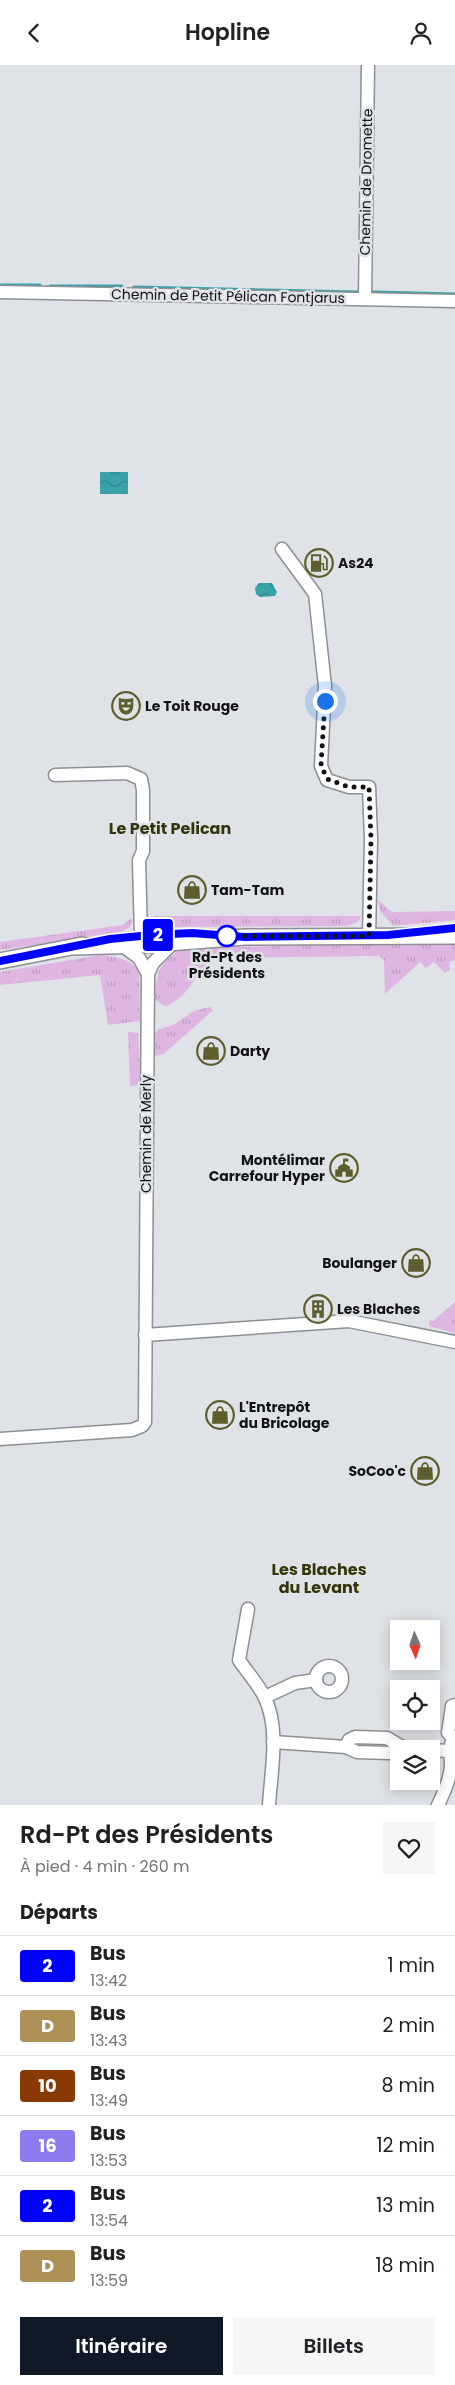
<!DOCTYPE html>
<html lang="fr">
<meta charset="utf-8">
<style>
body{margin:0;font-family:Poppins,sans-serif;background:#f6f6f6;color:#202124;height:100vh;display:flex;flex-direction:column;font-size:19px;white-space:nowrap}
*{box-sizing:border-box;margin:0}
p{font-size:16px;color:#757577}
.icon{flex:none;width:28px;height:28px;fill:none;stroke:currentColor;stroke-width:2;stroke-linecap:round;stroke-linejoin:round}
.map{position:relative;height:1740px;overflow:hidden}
.sheet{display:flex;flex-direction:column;background:#fff;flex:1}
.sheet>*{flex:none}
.badge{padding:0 10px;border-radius:4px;font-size:18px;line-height:32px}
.needle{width:32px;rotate:177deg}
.tools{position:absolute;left:390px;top:1555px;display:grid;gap:10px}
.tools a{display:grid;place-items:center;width:50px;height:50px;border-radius:0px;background:#fff;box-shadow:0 2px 12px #0003;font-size:25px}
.you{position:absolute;width:25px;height:25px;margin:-12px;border:4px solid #fff;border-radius:50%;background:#1a73e8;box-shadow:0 0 0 8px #1a73e833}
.map>.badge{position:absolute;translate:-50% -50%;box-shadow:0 0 0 2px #fff}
h2{padding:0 20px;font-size:19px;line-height:45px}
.round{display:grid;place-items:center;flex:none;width:52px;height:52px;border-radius:0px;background:#f6f6f6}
.overview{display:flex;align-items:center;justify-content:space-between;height:85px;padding:0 20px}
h1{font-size:24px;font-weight:600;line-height:38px}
.primary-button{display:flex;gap:10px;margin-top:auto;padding:10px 20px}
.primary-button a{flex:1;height:58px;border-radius:0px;background:#111827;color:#fff;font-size:20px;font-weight:600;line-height:58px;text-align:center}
.primary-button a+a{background:#f6f6f6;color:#202124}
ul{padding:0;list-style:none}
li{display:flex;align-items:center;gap:15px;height:60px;padding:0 20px;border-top:1px solid #e0e0e0}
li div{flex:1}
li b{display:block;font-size:19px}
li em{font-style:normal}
li .badge{min-width:55px;font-weight:700;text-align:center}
header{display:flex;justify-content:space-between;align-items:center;height:65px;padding:0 20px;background:#fff;font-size:22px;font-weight:600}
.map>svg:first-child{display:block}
</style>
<header><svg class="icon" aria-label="back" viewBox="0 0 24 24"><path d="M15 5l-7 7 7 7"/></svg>Hopline<svg class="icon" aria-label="person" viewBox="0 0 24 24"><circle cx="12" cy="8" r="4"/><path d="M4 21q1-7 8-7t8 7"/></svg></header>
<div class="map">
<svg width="455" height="1740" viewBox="0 0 455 1740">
<defs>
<pattern id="grass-tufts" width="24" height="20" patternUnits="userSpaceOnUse" patternTransform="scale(1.25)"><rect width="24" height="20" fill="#dfb6e2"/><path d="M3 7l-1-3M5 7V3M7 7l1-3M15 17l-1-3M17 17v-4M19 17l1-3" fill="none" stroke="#be9cc1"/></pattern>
<pattern id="water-waves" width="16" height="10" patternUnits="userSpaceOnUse" patternTransform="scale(1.25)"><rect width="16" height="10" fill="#39a2a9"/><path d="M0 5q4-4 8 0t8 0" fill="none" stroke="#2f8388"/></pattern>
</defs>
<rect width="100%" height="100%" fill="#dfe2e6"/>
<g fill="url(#grass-tufts)">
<polygon points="377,834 392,847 455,846 455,855 393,861 381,847"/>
<polygon points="154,851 361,851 358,857 347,861 169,862 154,854"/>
<polygon points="131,853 133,856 130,862 121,867 0,885 0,877 123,860"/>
<path d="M367 879 455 880V895L449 897 450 905 445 908 434 897 426 903 420 897 385 929 384 895 379 891 214 893C195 906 189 934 165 941L155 935C156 907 159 898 182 883Z"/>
<path d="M100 890C115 892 131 893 139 907L140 956 108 960 100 910 0 920V907Z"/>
<polygon points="210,942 213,945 164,989 155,991 155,969 157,965 175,959 194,946"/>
<polygon points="128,967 138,968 141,1020 130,1021"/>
<polygon points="455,1237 455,1268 429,1261 430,1255 433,1256"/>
</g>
<g fill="url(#water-waves)">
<rect x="100" y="407" width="28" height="22"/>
<polygon points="259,518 272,518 277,527 275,531 260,532 256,529 255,523"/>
</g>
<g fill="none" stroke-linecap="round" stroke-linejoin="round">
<g stroke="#39a2a9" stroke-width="3">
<polyline points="0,220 40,220"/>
<polyline points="50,221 122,221"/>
<polyline points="134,222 358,227"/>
<polyline points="373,227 455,229"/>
</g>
<defs>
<g id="minor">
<polyline points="0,227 455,236"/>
<polyline points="365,234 368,0"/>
<polyline points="282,484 315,529 325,621 321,701 327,715 349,722 369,722 371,774 369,871"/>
<polyline points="55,710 127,708 141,714 143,725 143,786 139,795 141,871"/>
<polyline points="123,881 139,893 148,909"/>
<polyline points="145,1270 349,1256 455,1277"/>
<polyline points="0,1374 132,1365 142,1361 145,1357 148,909 153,898 173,878"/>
<path d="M248 1544 239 1595C247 1607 259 1620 265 1633 280 1665 271 1706 269 1740"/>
<circle cx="329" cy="1614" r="13"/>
<polyline points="265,1632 295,1618 316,1615"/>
<polyline points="453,1673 448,1668 452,1641 455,1640"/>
<polyline points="273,1677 346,1682 357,1687 389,1688 402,1682"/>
<polyline points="346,1682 349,1675 355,1672 387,1673 402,1682 419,1684"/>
<polyline points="431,1685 448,1686"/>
<path d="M438 1740C444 1728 450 1715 451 1701 451 1689 448 1687 453 1673"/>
</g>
<g id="major">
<polyline points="74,882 143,880 245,872 455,871"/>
<polyline points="0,896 82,880"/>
</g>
</defs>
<use href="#minor" stroke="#8c8f93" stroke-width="15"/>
<use href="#major" stroke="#8c8f93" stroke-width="18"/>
<use href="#minor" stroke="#fff" stroke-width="12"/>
<use href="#major" stroke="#fff" stroke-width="15"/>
</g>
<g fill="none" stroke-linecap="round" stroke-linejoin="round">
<defs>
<polyline id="line" points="0,896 110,874 151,870 192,868 245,872 388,870 455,863"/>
</defs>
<use href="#line" stroke="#fff" stroke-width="11"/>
<use href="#line" stroke="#00f" stroke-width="8"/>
<polyline stroke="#121315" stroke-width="5" stroke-dasharray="0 9" points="227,871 369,871 371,774 369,722 349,722 327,714 321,700 325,636"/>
</g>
<defs>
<symbol id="fuel-ring" viewBox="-11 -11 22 22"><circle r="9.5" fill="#dfe2e6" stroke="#5d5e2b" stroke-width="1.5"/><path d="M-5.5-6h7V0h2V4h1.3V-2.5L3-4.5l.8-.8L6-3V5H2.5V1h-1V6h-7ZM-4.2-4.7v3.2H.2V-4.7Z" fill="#5d5e2b"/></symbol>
<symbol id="theatre-ring" viewBox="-11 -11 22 22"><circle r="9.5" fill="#dfe2e6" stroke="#5d5e2b" stroke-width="1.5"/><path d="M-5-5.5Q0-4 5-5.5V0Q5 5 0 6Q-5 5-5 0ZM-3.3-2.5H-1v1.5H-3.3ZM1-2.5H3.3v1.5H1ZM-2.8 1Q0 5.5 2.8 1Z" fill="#5d5e2b"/></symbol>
<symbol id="shop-ring" viewBox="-11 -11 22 22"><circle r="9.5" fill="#dfe2e6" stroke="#5d5e2b" stroke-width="1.5"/><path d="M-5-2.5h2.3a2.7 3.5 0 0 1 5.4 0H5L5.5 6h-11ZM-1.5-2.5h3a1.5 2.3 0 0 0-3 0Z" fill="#5d5e2b"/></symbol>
<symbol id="civic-ring" viewBox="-11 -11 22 22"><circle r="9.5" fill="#dfe2e6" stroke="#5d5e2b" stroke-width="1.5"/><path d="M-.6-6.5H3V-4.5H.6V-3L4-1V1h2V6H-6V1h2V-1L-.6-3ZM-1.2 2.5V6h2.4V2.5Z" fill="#5d5e2b"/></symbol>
<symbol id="building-ring" viewBox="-11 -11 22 22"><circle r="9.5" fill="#dfe2e6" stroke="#5d5e2b" stroke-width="1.5"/><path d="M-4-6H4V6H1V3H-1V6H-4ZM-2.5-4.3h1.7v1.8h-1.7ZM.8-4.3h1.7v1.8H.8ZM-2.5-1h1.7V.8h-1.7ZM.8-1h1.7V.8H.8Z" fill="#5d5e2b"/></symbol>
</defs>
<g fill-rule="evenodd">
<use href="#fuel-ring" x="303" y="482" width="32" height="32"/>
<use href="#theatre-ring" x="110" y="625" width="32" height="32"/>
<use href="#shop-ring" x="176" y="809" width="32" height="32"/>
<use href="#shop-ring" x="195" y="970" width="32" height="32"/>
<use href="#civic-ring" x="328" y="1087" width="32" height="32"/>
<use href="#shop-ring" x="400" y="1182" width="32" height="32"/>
<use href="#building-ring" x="302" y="1228" width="32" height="32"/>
<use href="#shop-ring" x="204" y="1334" width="32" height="32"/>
<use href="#shop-ring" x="409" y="1390" width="32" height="32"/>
</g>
<circle fill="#fff" stroke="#00f" stroke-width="2.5" cx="227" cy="871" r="10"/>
<g text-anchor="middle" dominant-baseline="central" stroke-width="5" stroke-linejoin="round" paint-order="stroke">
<g font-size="14" fill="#121315" stroke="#dfe2e6">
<text transform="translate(366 117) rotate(-89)">Chemin de Dromette</text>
<text transform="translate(228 231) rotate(1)">Chemin de Petit Pélican Fontjarus</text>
<text transform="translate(146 1069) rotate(-90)">Chemin de Merly</text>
</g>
<g font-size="14" font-weight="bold" fill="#121315" stroke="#dfe2e6" text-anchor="start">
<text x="338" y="498">As24</text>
<text x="145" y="641">Le Toit Rouge</text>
<text x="211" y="825">Tam-Tam</text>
<text x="230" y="986">Darty</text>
<text x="325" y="1095" text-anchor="end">Montélimar<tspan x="325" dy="16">Carrefour Hyper</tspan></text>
<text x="397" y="1198" text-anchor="end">Boulanger</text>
<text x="337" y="1244">Les Blaches</text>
<text x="239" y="1342">L'Entrepôt<tspan x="239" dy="16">du Bricolage</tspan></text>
<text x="406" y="1406" text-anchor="end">SoCoo'c</text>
</g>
<g font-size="14" font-weight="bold" fill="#121315" stroke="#dfe2e6">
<text x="227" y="892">Rd-Pt des<tspan x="227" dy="16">Présidents</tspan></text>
</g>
<g font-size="16" font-weight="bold" fill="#35350b" stroke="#dfe2e6">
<text x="170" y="763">Le Petit Pelican</text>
<text x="319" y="1504">Les Blaches<tspan x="319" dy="18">du Levant</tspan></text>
</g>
</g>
</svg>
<div class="tools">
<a><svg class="needle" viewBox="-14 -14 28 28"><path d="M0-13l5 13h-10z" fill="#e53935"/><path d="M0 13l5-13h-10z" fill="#757577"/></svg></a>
<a><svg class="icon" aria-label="locate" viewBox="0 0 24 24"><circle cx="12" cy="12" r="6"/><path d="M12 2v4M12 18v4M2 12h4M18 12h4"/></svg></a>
<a><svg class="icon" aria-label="layers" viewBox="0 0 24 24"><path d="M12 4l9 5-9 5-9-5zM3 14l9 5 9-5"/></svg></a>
</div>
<div class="you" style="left:325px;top:636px"></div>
<b class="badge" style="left:158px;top:870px;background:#00f;color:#fff">2</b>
</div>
<section class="sheet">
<div class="overview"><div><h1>Rd-Pt des Présidents</h1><p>À pied · 4 min · 260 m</p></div><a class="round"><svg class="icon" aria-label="heart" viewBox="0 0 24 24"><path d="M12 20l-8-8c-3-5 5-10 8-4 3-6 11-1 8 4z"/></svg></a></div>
<h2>Départs</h2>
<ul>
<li><span class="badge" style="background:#00f;color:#fff">2</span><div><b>Bus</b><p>13:42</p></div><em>1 min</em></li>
<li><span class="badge" style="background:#ae9156;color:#fff">D</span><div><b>Bus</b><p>13:43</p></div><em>2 min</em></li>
<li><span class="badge" style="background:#883904;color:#fff">10</span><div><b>Bus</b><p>13:49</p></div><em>8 min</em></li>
<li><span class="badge" style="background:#8d7cef;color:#fff">16</span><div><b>Bus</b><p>13:53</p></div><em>12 min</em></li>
<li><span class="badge" style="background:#00f;color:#fff">2</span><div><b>Bus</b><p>13:54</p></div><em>13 min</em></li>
<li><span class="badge" style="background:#ae9156;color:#fff">D</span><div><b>Bus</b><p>13:59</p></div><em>18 min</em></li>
</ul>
<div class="primary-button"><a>Itinéraire</a><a>Billets</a></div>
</section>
